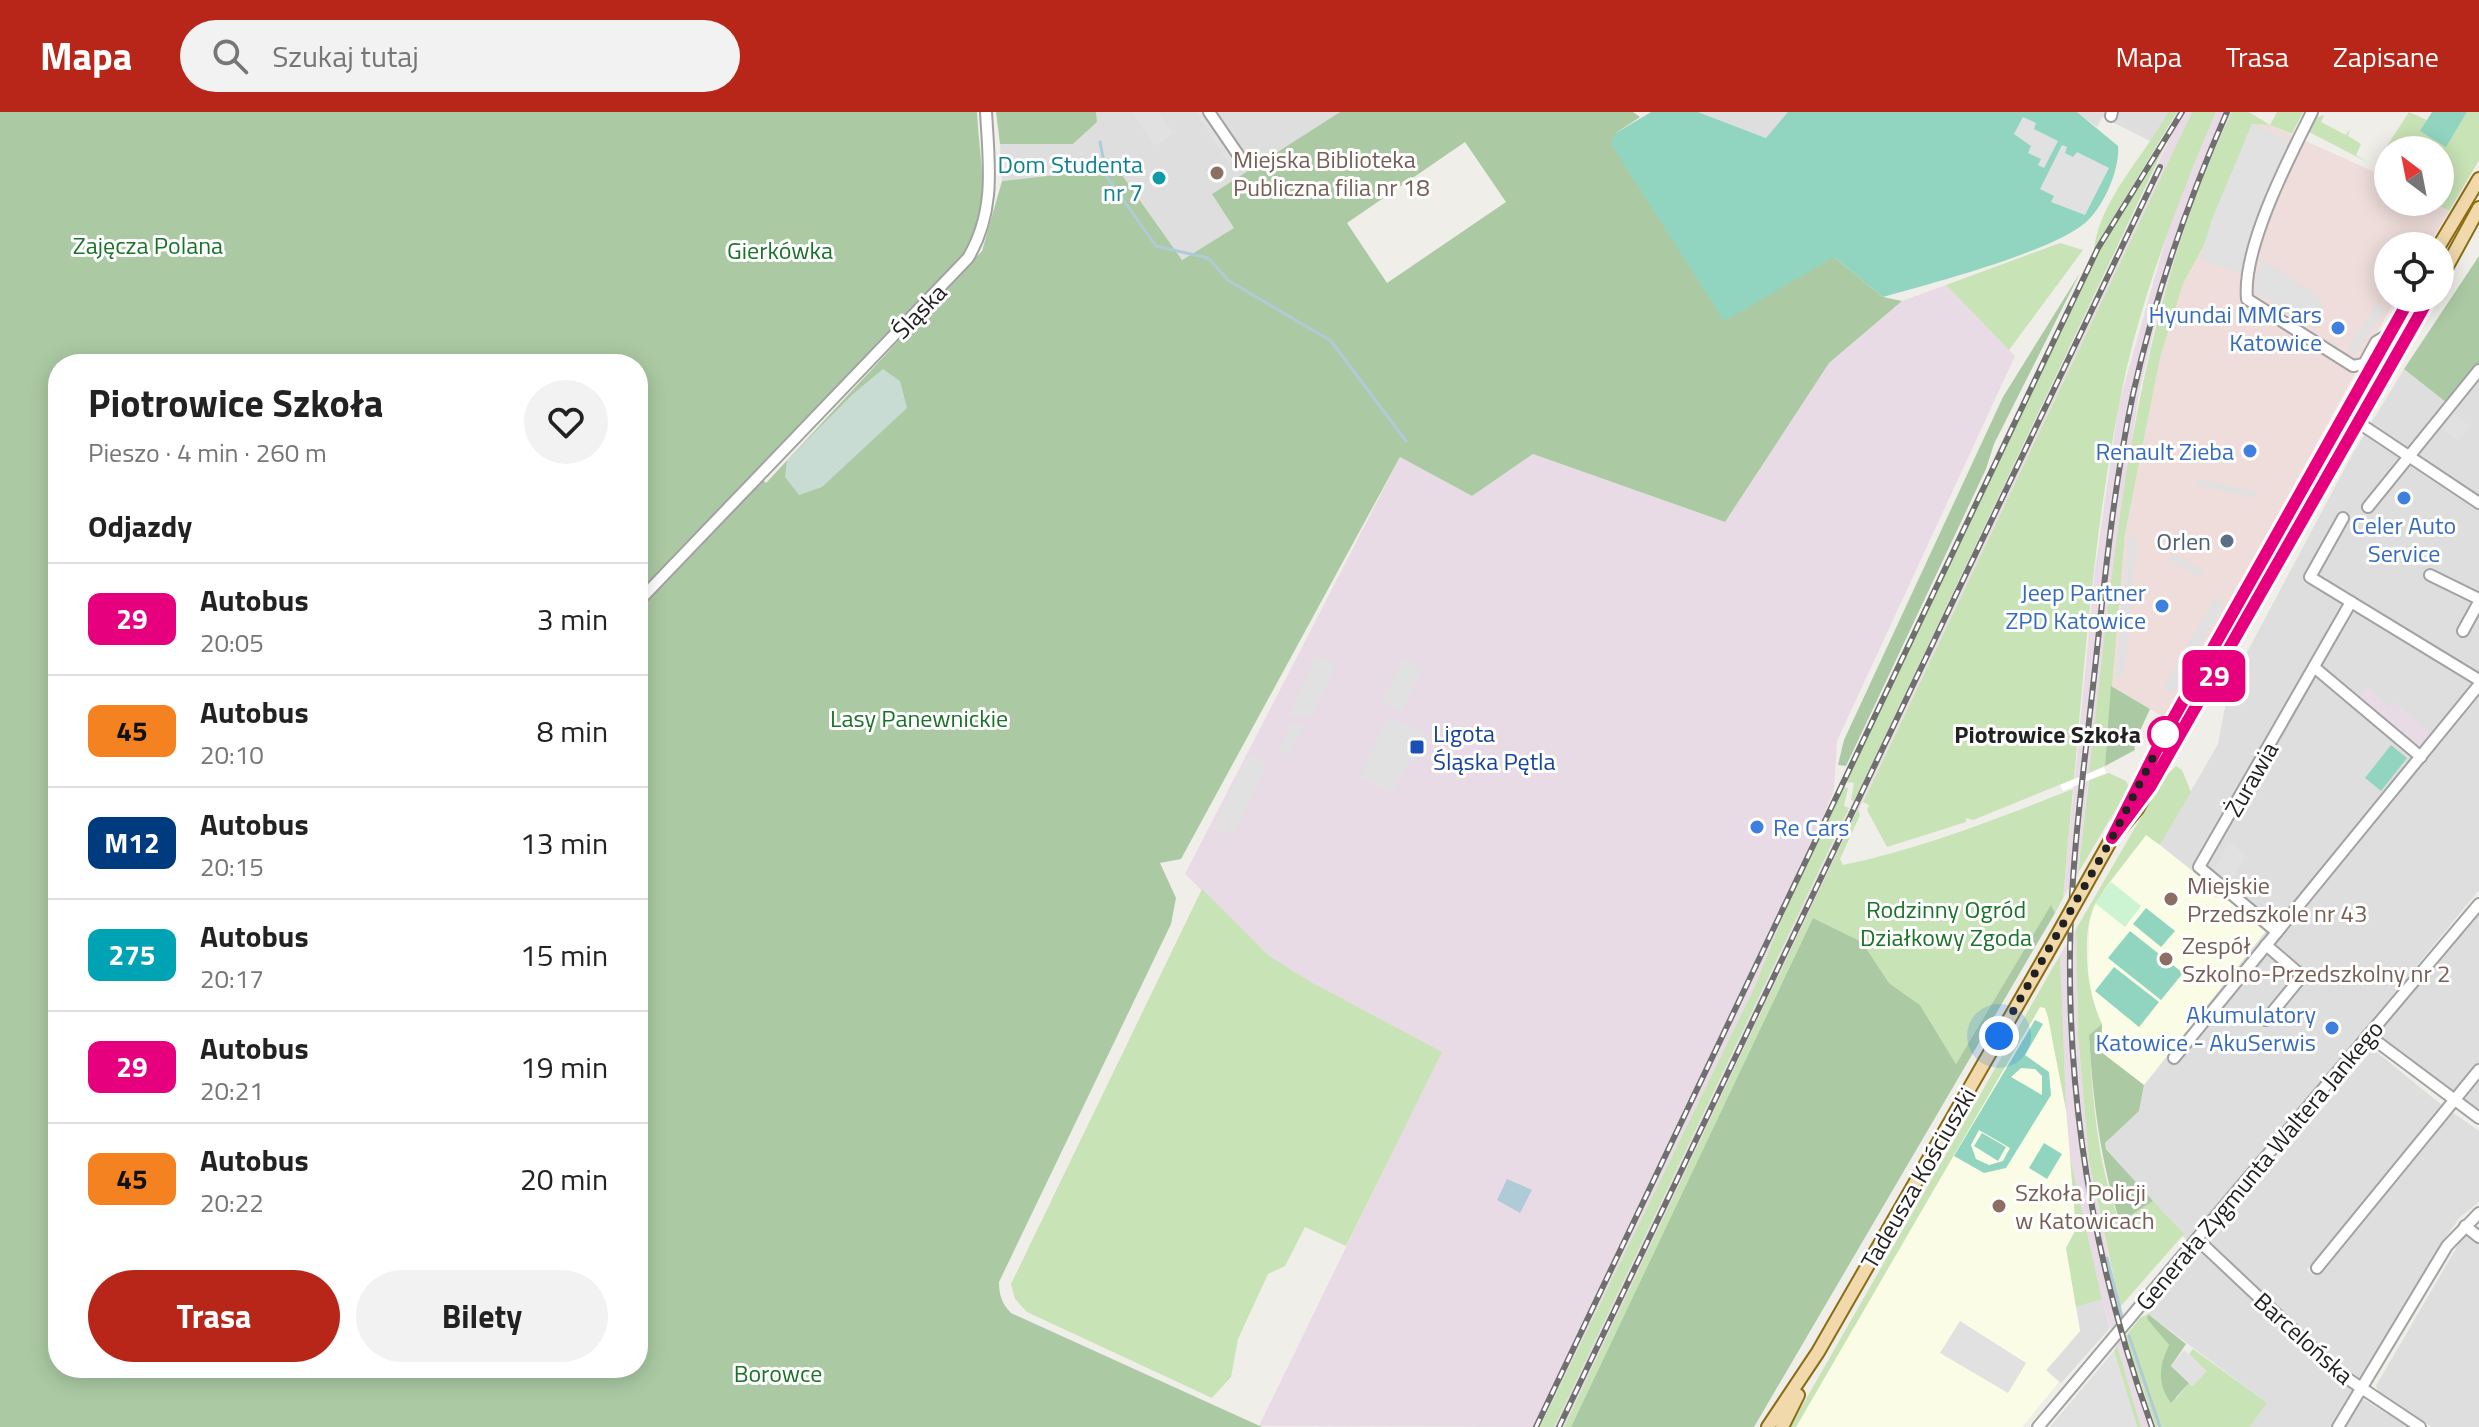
<!DOCTYPE html>
<html lang="pl">
<meta charset="utf-8">
<style>
body{margin:0;font-family:"Titillium Web",sans-serif;background:#f2f2f2;color:#222;height:100vh;display:flex;flex-direction:column;font-size:30px;white-space:nowrap}
*{box-sizing:border-box;margin:0}
p{font-size:26px;color:#767676}
.icon{flex:none;width:44px;height:44px;fill:none;stroke:currentColor;stroke-width:2;stroke-linecap:round;stroke-linejoin:round}
.map{position:relative;flex:1;overflow:hidden}
.panel{position:absolute;left:48px;top:242px;width:600px;height:1024px;display:flex;flex-direction:column;background:#fff;border-radius:32px;box-shadow:0 4px 20px #0003}
.panel>*{flex:none}
.badge{padding:0 16px;border-radius:12px;font-size:28px;line-height:52px}
.needle{width:52px;rotate:328deg}
.controls{position:absolute;left:2374px;top:24px;display:grid;gap:16px}
.controls a{display:grid;place-items:center;width:80px;height:80px;border-radius:50%;background:#fff;box-shadow:0 4px 20px #0003;font-size:40px}
.you{position:absolute;width:40px;height:40px;margin:-20px;border:6px solid #fff;border-radius:50%;background:#1a73e8;box-shadow:0 0 0 12px #1a73e833}
.map>.badge{position:absolute;translate:-50% -50%;box-shadow:0 0 0 4px #fff}
h2{padding:0 40px;font-size:30px;line-height:72px}
.round{display:grid;place-items:center;flex:none;width:84px;height:84px;border-radius:42px;background:#f2f2f2}
.overview{display:flex;align-items:center;justify-content:space-between;height:136px;padding:0 40px}
h1{font-size:38px;font-weight:700;line-height:60px}
.action{display:flex;gap:16px;margin-top:auto;padding:16px 40px}
.action a{flex:1;height:92px;border-radius:48px;background:#b82619;color:#fff;font-size:32px;font-weight:700;line-height:92px;text-align:center}
.action a+a{background:#f2f2f2;color:#222}
ul{padding:0;list-style:none}
li{display:flex;align-items:center;gap:24px;height:112px;padding:0 40px;border-top:2px solid #e0e0e0}
li div{flex:1}
li b{display:block;font-size:30px}
li em{font-style:normal}
li .badge{min-width:88px;font-weight:700;text-align:center}
header{display:flex;align-items:center;gap:48px;box-sizing:border-box;height:112px;padding:0 40px;background:#b82619;color:#fff}
header strong{font-size:38px}
nav{display:flex;gap:44px;margin-inline-start:auto;font-size:28px}
.search{width:560px;height:72px;background:#f2f2f2;display:flex;align-items:center;gap:20px;box-sizing:border-box;padding:0 28px;border-radius:44px;color:#767676;font-size:30px}
.map>svg:first-child{display:block}
</style>
<header>
<strong>Mapa</strong>
<div class="search"><svg class="icon" aria-label="search" viewBox="0 0 24 24"><circle cx="10" cy="10" r="6"/><path d="M15 15l6 6"/></svg>Szukaj tutaj</div>
<nav><a>Mapa</a><a>Trasa</a><a>Zapisane</a></nav>
</header>
<div class="map">
<svg width="2479" height="1315" viewBox="0 0 2479 1315">
<rect width="100%" height="100%" fill="#f0eee9"/>
<g fill="#dfdede">
<polygon points="1096,0 1340,0 1212,82 1235,116 1181,148 1117,56 1002,69 1000,32 1073,32 1097,10"/>
<polygon points="1698,0 1788,0 1767,26"/>
<polygon points="2077,0 2168,0 2152,30 2102,5 2097,15"/>
<polygon points="2479,251 2479,778 2189,1131 2106,1036 2105,1031 2139,999 2144,973 2265,819 2221,782 2217,786 2202,774 2205,769 2160,733 2218,632 2229,574 2353,341 2404,257 2447,291"/>
<polygon points="2479,799 2479,1001 2374,922"/>
<polygon points="2373,937 2443,994 2307,1158 2314,1164 2327,1152 2452,1000 2479,1019 2479,1090 2460,1105 2443,1129 2334,1315 2250,1315 2267,1291 2148,1202"/>
<polygon points="2465,1121 2479,1131 2479,1315 2432,1315 2379,1281 2376,1274"/>
<polygon points="2102,1187 2110,1216 2061,1271 2046,1259 2080,1219 2076,1195"/>
<polygon points="2363,1287 2408,1315 2345,1315"/>
</g>
<polygon fill="#eeddda" points="2252,12 2270,13 2388,66 2388,90 2433,90 2449,99 2428,134 2388,134 2388,186 2396,186 2167,607 2111,574 2125,422 2160,246 2183,172 2205,131"/>
<g fill="#e8dbe5">
<polygon points="2177,0 2192,0 1564,1315 1554,1315 2172,22 2164,33 2160,32"/>
<polygon points="2216,0 2239,0 2230,4 2185,115 2158,201 2139,281 2109,488 2078,761 2063,786 2095,458 2119,291 2172,105"/>
<polygon points="1946,173 2015,244 1837,629 1834,678 1754,876 1540,1315 1259,1314 1441,940 1311,870 1268,843 1185,762 1400,345 1472,384 1533,342 1724,410 1829,251 1902,189"/>
<polygon points="2368,576 2388,595 2394,590 2430,621 2418,636 2357,586"/>
<polygon points="2076,817 2078,923 2089,1049 2125,1225 2156,1315 2141,1315 2102,1187 2070,1045 2063,962 2060,843"/>
</g>
<g fill="#fafce6">
<polygon points="2146,722 2206,770 2202,774 2216,786 2221,782 2266,819 2144,973 2101,940 2102,912 2088,875 2089,810 2095,791"/>
<polygon points="2040,895 2045,896 2048,905 2066,998 2076,1117 2075,1189 2080,1219 2046,1258 2059,1270 2022,1315 1796,1315"/>
</g>
<g fill="#c8e3b5">
<path d="M2168 0H2177L2094 138C2099 88 2145 44 2168 0Z"/>
<path d="M2192 0H2216C2176 94 2138 192 2119 293 2095 416 2085 542 2074 667L1973 708 1966 706V710L1887 735 1867 698 1869 693 1863 690Z"/>
<path d="M2232 0H2249L2270 13 2277 0H2303L2292 22 2270 13 2252 12 2205 131 2183 172 2160 246 2125 422 2105 654 2089 661C2115 437 2132 207 2232 0Z"/>
<polygon points="2409,0 2427,8 2421,19 2446,34 2467,0 2479,0 2479,48 2449,99 2433,90 2440,90 2440,38 2393,38 2387,34"/>
<polygon points="2324,3 2321,10 2346,23 2350,17 2348,24 2361,32 2356,43 2369,51 2307,19 2314,6"/>
<polygon points="2171,21 1854,689 1851,688 1854,671 1846,670 2073,193 2103,132"/>
<polygon points="2060,131 2083,138 2009,238 1946,173"/>
<path d="M2176 654 2182 658 2191 680 2160 733 2146 723C2130 745 2111 766 2097 789 2079 818 2087 883 2102 912L2089 923C2093 986 2096 1050 2120 1110L2153 1089 2184 1122 2120 1195 2089 1049 2078 923 2076 817 2164 666Z"/>
<polygon points="2109,661 2126,669 2129,675 2078,761 2089,668"/>
<polygon points="1843,675 1848,676 1844,694 1849,696 1554,1315 1540,1315 1754,876 1792,782"/>
<path d="M2073 677 2063 786 2055 801 2051 794 1956 952 1920 893 1889 871 1862 830 1813 806 1571 1315H1564L1858 697 1860 703 1840 747 1843 753C1924 736 1996 707 2073 677Z"/>
<polygon points="1202,777 1268,843 1311,870 1442,940 1346,1134 1305,1115 1285,1154 1268,1162 1238,1227 1231,1265 1212,1286 1027,1200 1015,1187 1011,1172"/>
<polygon points="2060,843 2066,998 2048,905 2045,896 2040,895 1796,1315 1790,1315"/>
<polygon points="2070,1045 2102,1187 2076,1195 2066,1136 2076,1117"/>
<polygon points="2148,1202 2147,1207 2169,1233 2163,1247 2176,1287 2189,1271 2192,1274 2206,1259 2189,1242 2193,1237 2267,1291 2250,1315 2156,1315 2125,1225 2140,1206"/>
<polygon points="2117,1234 2141,1315 2137,1315 2114,1239"/>
</g>
<g fill="#abcaa3" fill-rule="evenodd">
<path d="M0 0H977C980 57 993 93 963 145L757 362 766 371 982 139 1002 69 1117 56 1182 148 1234 116 1212 82 1340 0H1633L1640 5 1616 21 1834 145 1883 185 1902 189 1829 251 1725 410 1533 342 1472 384 1400 345 1181 747 1160 751 1176 786 1171 812 999 1170C999 1183 1002 1192 1011 1201L1262 1315H0ZM1465 30 1506 90 1387 171 1347 111ZM58 252H638V1256H58Z"/>
<polygon points="996,0 1096,0 1097,10 1073,32 1000,32"/>
<polygon points="2479,144 2479,251 2447,291 2404,257"/>
<polygon points="2080,161 1994,332 1986,357 1846,654 1838,653 1844,628 2003,285"/>
<polygon points="2111,574 2150,597 2134,632 2135,638 2105,654"/>
<polygon points="2051,793 2055,801 1754,1315 1571,1315 1813,806 1862,830 1889,871 1920,893 1956,952"/>
<path d="M2102 912 2101 940 2144 973 2139 999 2105 1031 2106 1037 2153 1089 2120 1110C2100 1048 2093 988 2089 923Z"/>
<path d="M2148 1202 2186 1232 2171 1254 2189 1271 2171 1291C2157 1272 2159 1253 2169 1233L2147 1207Z"/>
</g>
<polygon fill="#c8dcd4" points="883,257 900,269 907,296 822,375 799,383 785,365 787,348 853,282"/>
<polygon fill="#ccf3d2" points="2111,770 2141,794 2125,815 2095,791"/>
<g fill="#91d5c0" fill-rule="evenodd">
<path d="M1651 0H1698L1766 26 1788 0H2077L2118 34C2120 57 2104 95 2085 111 2049 141 1932 171 1883 185L1834 145 1724 209 1611 32 1616 21Z"/>
<polygon points="2432,0 2467,0 2446,35 2420,19"/>
<polygon points="2391,633 2407,646 2381,679 2365,666"/>
<polygon points="2146,796 2175,819 2161,835 2133,812"/>
<polygon points="2130,819 2183,861 2161,888 2108,846"/>
<polygon points="2114,855 2159,890 2139,915 2095,879"/>
<path d="M2035 908 2043 912 2025 943 2049 960 2051 983 2006 1056 1984 1061 1954 1044ZM2021 956 2035 957 2042 964V983L2011 965ZM1979 1018 2010 1036 2003 1049 1989 1053 1976 1047 1971 1033Z"/>
<polygon points="1982,1021 2006,1035 1998,1049 1974,1034"/>
<polygon points="2044,1031 2062,1042 2047,1067 2029,1056"/>
</g>
<g fill="#e1e1e1">
<polygon points="1131,0 1159,0 1173,21 1154,34"/>
<polygon points="1195,0 1205,0 1236,47 1229,52"/>
<polygon points="2023,5 2036,11 2034,17 2058,29 2044,56 2038,53 2041,47 2028,41 2031,34 2014,22"/>
<polygon points="2252,12 2290,28 2258,105 2242,162 2200,148 2212,107"/>
<polygon points="2062,33 2067,35 2065,41 2073,45 2077,40 2109,56 2085,103 2051,90 2054,84 2040,77"/>
<polygon points="2261,147 2316,183 2325,198 2313,216 2295,205 2300,200 2285,190 2282,195 2254,179"/>
<polygon points="2376,192 2384,197 2355,242 2348,237"/>
<polygon points="2454,302 2469,314 2458,329 2442,317"/>
<polygon points="2197,367 2258,380 2257,386 2196,373"/>
<polygon points="2129,425 2137,425 2124,564 2116,563"/>
<polygon points="2173,441 2203,458 2200,465 2169,448"/>
<polygon points="2215,485 2225,490 2172,582 2163,577"/>
<polygon points="1316,543 1336,552 1312,604 1289,603"/>
<polygon points="1403,547 1423,556 1401,600 1381,590"/>
<polygon points="1388,605 1429,624 1417,650 1409,647 1393,681 1360,665"/>
<polygon points="1291,612 1304,614 1289,644 1278,638"/>
<polygon points="1249,643 1267,651 1233,724 1214,716"/>
<polygon points="2229,730 2246,743 2231,770 2220,765 2215,756"/>
<polygon points="1960,1209 2026,1251 2008,1281 1940,1241"/>
<polygon points="2184,1238 2207,1259 2193,1274 2171,1254"/>
<polygon points="2114,1239 2137,1315 2050,1315"/>
</g>
<polygon fill="#afcbd8" points="1507,1067 1532,1078 1520,1101 1497,1088"/>
<polygon fill="#fff" points="2104,655 2106,661 2063,679 2060,673"/>
<g fill="none" stroke-linecap="round" stroke-linejoin="round">
<g stroke="#afcbd8" stroke-width="3">
<polyline points="1100,30 1107,65 1156,134 1208,146 1229,169 1331,229 1406,329"/>
<polyline points="2107,1146 2122,1205"/>
<polyline points="2129,1224 2160,1315"/>
</g>
<defs>
<g id="minor">
<polyline points="1209,0 1239,44"/>
<path d="M2312 0C2289 46 2242 136 2247 187L2353 254 2364 252 2376 230 2389 222"/>
<polyline points="2111,4 2112,0"/>
<polyline points="2359,311 2479,391"/>
<polyline points="2368,395 2479,258"/>
<polyline points="2343,406 2310,465 2479,568"/>
<polyline points="2430,463 2479,487"/>
<path d="M638 490 968 146C996 99 989 52 986 0"/>
<polyline points="2463,519 2479,490"/>
<polyline points="2314,555 2421,645"/>
<polyline points="2277,820 2199,755 2351,490"/>
<polyline points="2266,833 2302,864 2266,908"/>
<polyline points="2368,923 2479,1006"/>
<polyline points="2174,946 2479,573"/>
<polyline points="2465,1114 2479,1125"/>
<polyline points="2197,1127 2339,1261 2420,1315"/>
<polyline points="2317,1156 2479,958"/>
<polyline points="2038,1315 2479,792"/>
<polyline points="2338,1315 2447,1134 2479,1101"/>
</g>
<g id="major">
<polyline points="2439,134 2479,67"/>
<polyline points="2440,167 2479,96"/>
<polyline points="2118,712 2164,623 2410,186"/>
<polyline points="2112,726 2137,697 2162,653 2429,186"/>
<polyline points="1768,1315 1818,1240 2045,845"/>
<polyline points="1782,1315 1798,1283"/>
</g>
</defs>
<use href="#minor" stroke="#a2a2a2" stroke-width="14"/>
<use href="#major" stroke="#8a6c13" stroke-width="16"/>
<use href="#minor" stroke="#fff" stroke-width="10"/>
<use href="#major" stroke="#f1d9ac" stroke-width="12"/>
<defs>
<g id="rail">
<polyline points="1536,1315 2098,136 2182,0"/>
<polyline points="1559,1315 2160,55"/>
<path d="M2152 1315C2097 1162 2068 1001 2070 838 2071 744 2085 650 2095 556 2105 464 2114 372 2133 282 2155 184 2187 91 2227 0"/>
</g>
</defs>
<use href="#rail" stroke="#6f6f6f" stroke-width="6"/>
<use href="#rail" stroke="#fff" stroke-width="3" stroke-dasharray="9" stroke-linecap="butt"/>
<defs>
<polyline id="major-bridge" points="2045,845 2112,726"/>
</defs>
<use href="#major-bridge" stroke="#8a6c13" stroke-width="16" stroke-linecap="butt"/>
<use href="#major-bridge" stroke="#f1d9ac" stroke-width="12"/>
</g>
<g fill="none" stroke-linecap="round" stroke-linejoin="round">
<defs>
<polyline id="line" points="2410,186 2164,623 2112,726 2150,675 2429,186"/>
</defs>
<use href="#line" stroke="#fff" stroke-width="18"/>
<use href="#line" stroke="#e6007e" stroke-width="12"/>
<polyline stroke="#212121" stroke-width="8" stroke-dasharray="0 14.4" points="1999,924 2112,726 2165,622"/>
</g>
<g fill="#8d6e63" stroke="#fff" stroke-width="3">
<circle cx="1217" cy="61" r="8"/>
<circle cx="2171" cy="787" r="8"/>
<circle cx="2166" cy="847" r="8"/>
<circle cx="1999" cy="1094" r="8"/>
</g>
<circle fill="#0f9aa8" stroke="#fff" stroke-width="3" cx="1159" cy="66" r="8"/>
<g fill="#3f7fe0" stroke="#fff" stroke-width="3">
<circle cx="2338" cy="216" r="8"/>
<circle cx="2250" cy="339" r="8"/>
<circle cx="2404" cy="386" r="8"/>
<circle cx="2162" cy="494" r="8"/>
<circle cx="1757" cy="715" r="8"/>
<circle cx="2332" cy="916" r="8"/>
</g>
<circle fill="#5c6f8a" stroke="#fff" stroke-width="3" cx="2227" cy="429" r="8"/>
<circle fill="#fff" stroke="#e6007e" stroke-width="4" cx="2165" cy="622" r="16"/>
<rect fill="#1a4fb4" stroke="#fff" stroke-width="3" x="1409" y="627" width="16" height="16" rx="4"/>
<g text-anchor="middle" dominant-baseline="central" stroke-width="6" stroke-linejoin="round" paint-order="stroke">
<g font-size="24" fill="#785e54" stroke="#fff" text-anchor="start">
<text x="1233" y="47">Miejska Biblioteka<tspan x="1233" dy="28">Publiczna filia nr 18</tspan></text>
<text x="2187" y="773">Miejskie<tspan x="2187" dy="28">Przedszkole nr 43</tspan></text>
<text x="2182" y="833">Zespół<tspan x="2182" dy="28">Szkolno-Przedszkolny nr 2</tspan></text>
<text x="2015" y="1080">Szkoła Policji<tspan x="2015" dy="28">w Katowicach</tspan></text>
</g>
<g font-size="24" fill="#0d838f" stroke="#fff" text-anchor="end">
<text x="1143" y="52">Dom Studenta<tspan x="1143" dy="28">nr 7</tspan></text>
</g>
<g font-size="24" fill="#1a7328" stroke="#fff">
<text x="148" y="133">Zajęcza Polana</text>
<text x="780" y="138">Gierkówka</text>
<text x="919" y="606">Lasy Panewnickie</text>
<text x="1946" y="797">Rodzinny Ogród<tspan x="1946" dy="28">Działkowy Zgoda</tspan></text>
<text x="778" y="1261">Borowce</text>
</g>
<g font-size="24" fill="#212121" stroke="#fff">
<text transform="translate(919 199) rotate(-46)">Śląska</text>
<text transform="translate(2251 667) rotate(-60)">Żurawia</text>
<text transform="translate(2259 1053) rotate(-50)">Generała Zygmunta Waltera Jankego</text>
<text transform="translate(1918 1066) rotate(-60)">Tadeusza Kościuszki</text>
<text transform="translate(2304 1226) rotate(42)">Barcelońska</text>
</g>
<g font-size="24" fill="#366cbe" stroke="#fff" text-anchor="end">
<text x="2322" y="202">Hyundai MMCars<tspan x="2322" dy="28">Katowice</tspan></text>
<text x="2234" y="339">Renault Zieba</text>
<text x="2404" y="413" text-anchor="middle">Celer Auto<tspan x="2404" dy="28">Service</tspan></text>
<text x="2146" y="480">Jeep Partner<tspan x="2146" dy="28">ZPD Katowice</tspan></text>
<text x="1773" y="715" text-anchor="start">Re Cars</text>
<text x="2316" y="902">Akumulatory<tspan x="2316" dy="28">Katowice - AkuSerwis</tspan></text>
</g>
<g font-size="24" fill="#4e5e75" stroke="#fff" text-anchor="end">
<text x="2211" y="429">Orlen</text>
</g>
<g font-size="24" fill="#164399" stroke="#fff" text-anchor="start">
<text x="1433" y="621">Ligota<tspan x="1433" dy="28">Śląska Pętla</tspan></text>
</g>
<g font-size="24" font-weight="bold" fill="#212121" stroke="#fff" text-anchor="end">
<text x="2141" y="622">Piotrowice Szkoła</text>
</g>
</g>
</svg>
<div class="controls">
<a><svg class="needle" viewBox="-14 -14 28 28"><path d="M0-13l5 13h-10z" fill="#e53935"/><path d="M0 13l5-13h-10z" fill="#767676"/></svg></a>
<a><svg class="icon" aria-label="locate" viewBox="0 0 24 24"><circle cx="12" cy="12" r="6"/><path d="M12 2v4M12 18v4M2 12h4M18 12h4"/></svg></a>
</div>
<div class="you" style="left:1999px;top:924px"></div>
<b class="badge" style="left:2214px;top:564px;background:#e6007e;color:#fff">29</b>
<section class="panel">
<div class="overview"><div><h1>Piotrowice Szkoła</h1><p>Pieszo · 4 min · 260 m</p></div><a class="round"><svg class="icon" aria-label="heart" viewBox="0 0 24 24"><path d="M12 20l-8-8c-3-5 5-10 8-4 3-6 11-1 8 4z"/></svg></a></div>
<h2>Odjazdy</h2>
<ul>
<li><span class="badge" style="background:#e6007e;color:#fff">29</span><div><b>Autobus</b><p>20:05</p></div><em>3 min</em></li>
<li><span class="badge" style="background:#f58220;color:#111">45</span><div><b>Autobus</b><p>20:10</p></div><em>8 min</em></li>
<li><span class="badge" style="background:#003b80;color:#fff">M12</span><div><b>Autobus</b><p>20:15</p></div><em>13 min</em></li>
<li><span class="badge" style="background:#00a3b4;color:#fff">275</span><div><b>Autobus</b><p>20:17</p></div><em>15 min</em></li>
<li><span class="badge" style="background:#e6007e;color:#fff">29</span><div><b>Autobus</b><p>20:21</p></div><em>19 min</em></li>
<li><span class="badge" style="background:#f58220;color:#111">45</span><div><b>Autobus</b><p>20:22</p></div><em>20 min</em></li>
</ul>
<div class="action"><a>Trasa</a><a>Bilety</a></div>
</section>
</div>
